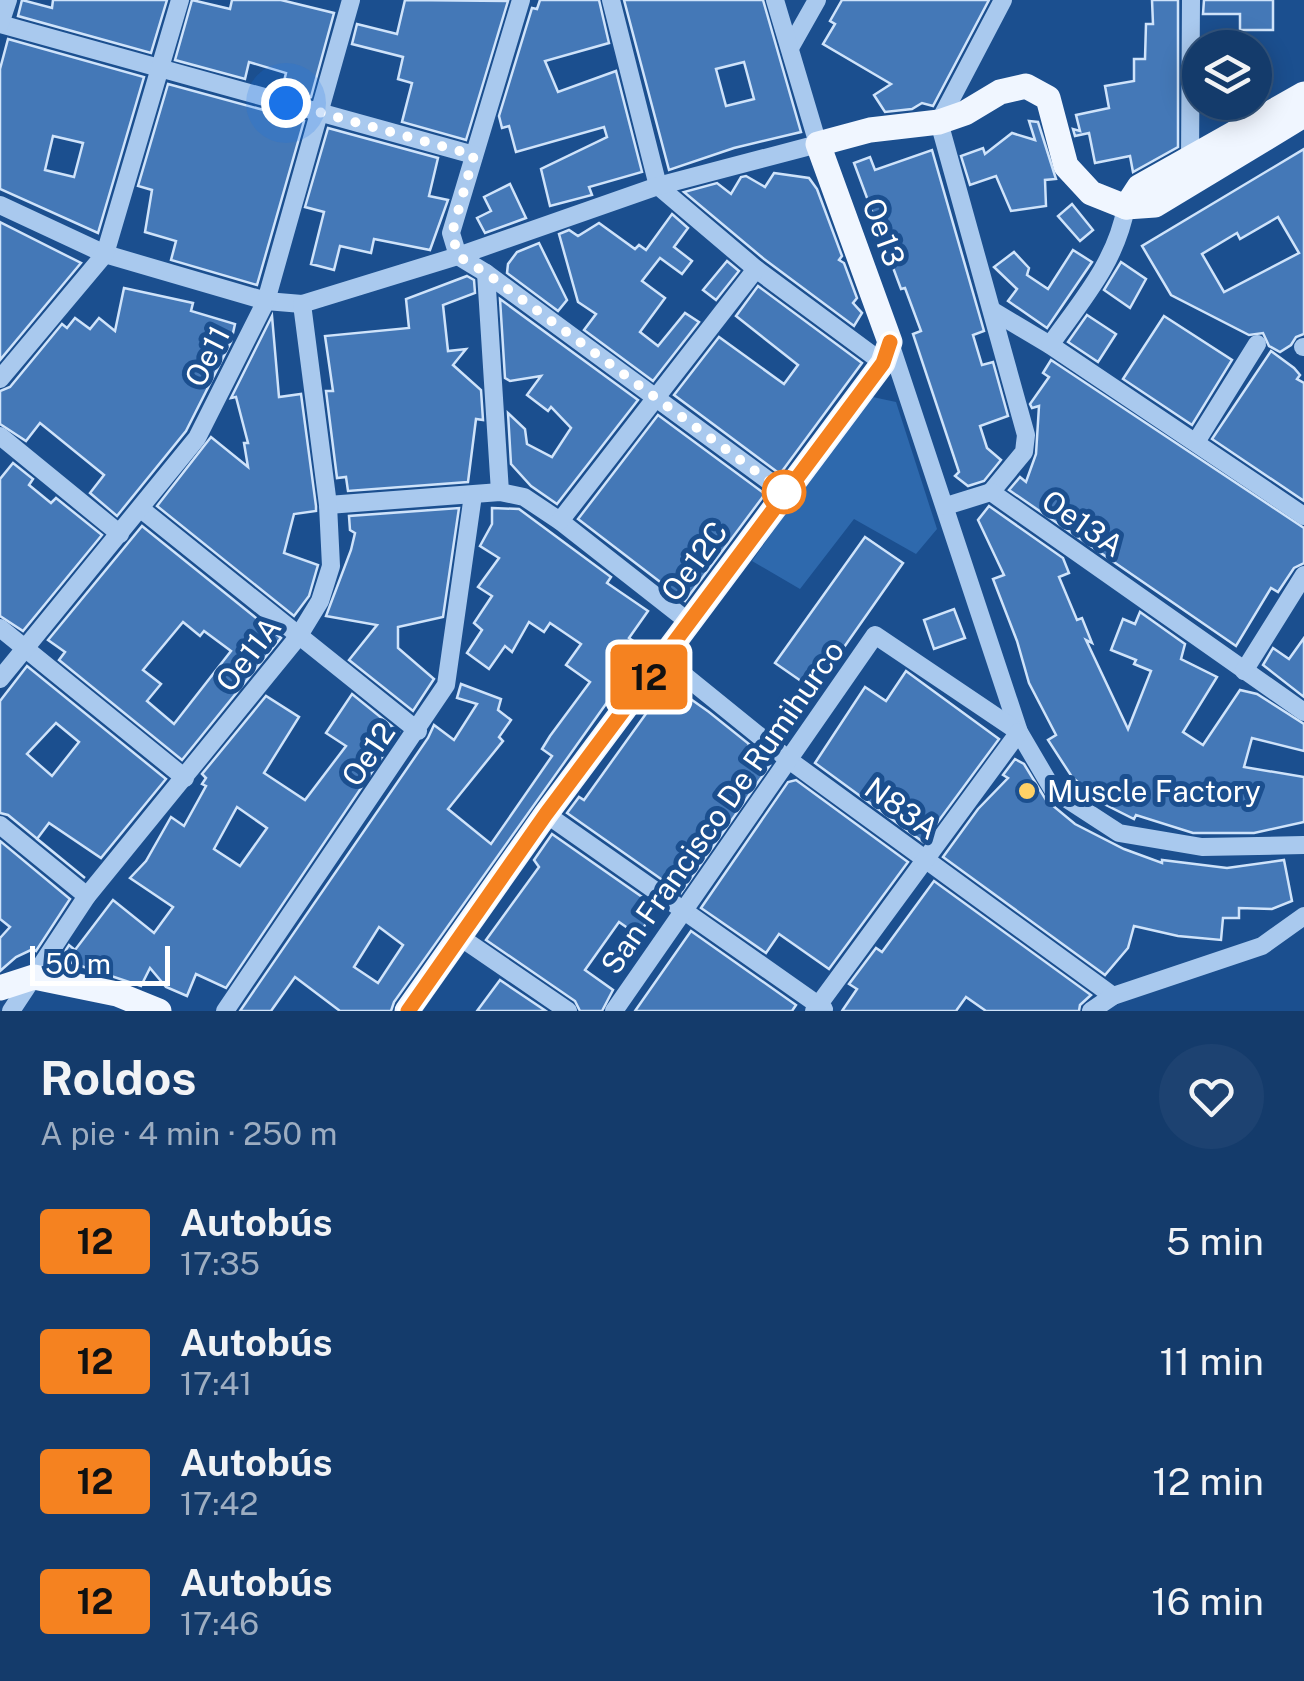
<!DOCTYPE html>
<html lang="es">
<meta charset="utf-8">
<style>
body{margin:0;font-family:"Public Sans",sans-serif;background:#1d4271;color:#f1f3f6;height:100vh;display:flex;flex-direction:column;font-size:38px;white-space:nowrap}
*{box-sizing:border-box;margin:0}
p{font-size:32px;color:#9dadc1}
.icon{flex:none;width:55px;height:55px;fill:none;stroke:currentColor;stroke-width:2;stroke-linecap:round;stroke-linejoin:round}
.map{position:relative;height:1011px;overflow:hidden}
.side{display:flex;flex-direction:column;background:#143b6b;flex:1}
.side>*{flex:none}
.badge{padding:0 20px;border-radius:8px;font-size:35px;line-height:65px}
.controls{position:absolute;left:1182px;top:30px;display:grid;gap:20px}
.controls a{display:grid;place-items:center;width:90px;height:90px;border-radius:50%;background:#143b6b;box-shadow:0 5px 25px #0003,0 0 0 2px #33557e;font-size:50px}
.scale{position:absolute;left:30px;bottom:25px;width:140px;box-sizing:border-box;padding-left:10px;border:5px solid #fff;border-top:0;font-size:28px;line-height:35px;white-space:nowrap;color:#fff;-webkit-text-stroke:8px #1b4f8f;paint-order:stroke}
.you{position:absolute;width:50px;height:50px;margin:-25px;border:8px solid #fff;border-radius:50%;background:#1a73e8;box-shadow:0 0 0 15px #1a73e833}
.map>.badge{position:absolute;translate:-50% -50%;box-shadow:0 0 0 5px #fff}
.round{display:grid;place-items:center;flex:none;width:105px;height:105px;border-radius:52px;background:#1d4271}
.summary{display:flex;align-items:center;justify-content:space-between;height:170px;padding:0 40px}
h1{font-size:48px;font-weight:700;line-height:75px}
ul{padding:0;list-style:none}
li{display:flex;align-items:center;gap:30px;height:120px;padding:0 40px}
li div{flex:1}
li b{display:block;font-size:38px}
li em{font-style:normal}
li .badge{min-width:110px;font-weight:700;text-align:center}
.map>svg:first-child{display:block}
</style>
<div class="map">
<svg width="1304" height="1011" viewBox="0 0 1304 1011">
<rect width="100%" height="100%" fill="#1b4f8f"/>
<polygon fill="#2e69ad" points="868,396 896,402 937,529 916,554 854,519 800,589 752,561"/>
<g fill="#4478b7" stroke="#cfe3fa" stroke-width="2.5" fill-rule="evenodd">
<polygon points="22,0 52,8 53,0 167,0 151,53 18,16"/>
<polygon points="192,0 230,9 232,0 281,0 334,13 311,97 282,89 286,73 249,62 245,79 175,60"/>
<polygon points="405,0 508,1 466,140 402,122 412,83 398,79 403,57 352,44 357,24 397,34"/>
<polygon points="540,0 599,0 609,43 545,61 558,92 616,71 642,172 589,187 592,195 550,206 541,169 607,137 604,127 516,152 509,126 502,128 499,116 532,8 537,9"/>
<path d="M624 0H763L801 132 734 148 669 170ZM744 62 754 99 726 106 716 69Z"/>
<polygon points="842,0 989,0 933,106 922,103 912,109 885,112 874,95 891,84 823,44 835,24 830,21"/>
<polygon points="1152,0 1178,0 1178,147 1133,172 1130,156 1095,163 1089,133 1075,136 1073,129 1080,131 1076,115 1109,108 1105,86 1134,81 1134,59 1145,59 1146,24 1153,24"/>
<polygon points="1204,0 1273,0 1273,30 1240,30 1240,14 1203,14"/>
<path d="M8 39 144 77 98 233 0 189V69ZM53 136 83 143 74 177 45 170Z"/>
<polygon points="168,84 304,121 257,285 171,260 176,241 145,232 152,190 138,186"/>
<polygon points="1029,121 1038,122 1056,179 1045,180 1046,206 1011,211 996,176 970,185 961,156 983,148 985,154 1012,133 1035,140"/>
<polygon points="328,128 438,158 429,196 448,200 430,250 374,239 371,253 340,246 334,270 311,264 324,212 305,207"/>
<path d="M1304 149V334L1296 337 1291 345 1280 352 1269 346 1263 333 1249 335 1171 295 1142 246ZM1278 217 1299 253 1224 292 1202 254 1237 233 1240 239Z"/>
<polygon points="932,150 984,331 973,335 982,365 993,362 1008,416 980,426 987,448 1001,460 984,481 968,486 955,476 959,472 913,334 921,331 905,288 901,289 854,163 870,157 875,170"/>
<polygon points="774,173 809,178 817,189 842,256 839,260 844,263 857,298 853,303 862,313 854,326 764,259 684,192 717,183 731,194 741,177 746,176 765,187"/>
<polygon points="510,184 526,218 485,233 477,218 491,211 484,197"/>
<polygon points="1072,204 1093,230 1080,241 1058,216"/>
<polygon points="672,214 688,228 674,247 692,261 682,274 660,258 642,281 665,298 640,332 658,346 685,313 699,322 653,381 584,330 596,314 578,302 559,234 569,230 578,236 599,223 635,249 639,245 646,250"/>
<polygon points="0,222 81,263 0,360"/>
<polygon points="539,243 567,300 558,311 507,273 508,264 517,252"/>
<polygon points="1073,250 1092,262 1047,328 1008,301 1017,289 994,267 1014,252 1029,268 1027,275 1048,289"/>
<polygon points="727,261 739,271 716,300 703,290"/>
<polygon points="1121,262 1146,279 1130,308 1104,290"/>
<polygon points="467,276 474,280 475,293 443,305 448,351 466,349 453,365 481,390 483,420 476,419 468,482 348,491 346,477 337,478 326,391 333,391 325,336 409,328 406,299"/>
<polygon points="758,286 862,363 780,474 674,395 719,337 784,384 798,365 736,316"/>
<polygon points="124,288 193,303 191,311 235,324 231,342 186,431 117,516 90,493 104,475 40,423 26,441 0,424 0,391 10,387 62,324 67,328 75,318 90,329 99,318 115,331"/>
<polygon points="500,299 638,400 557,504 531,486 511,464 508,413 525,429 527,444 552,457 571,428 551,407 548,411 527,395 541,376 510,381 505,378"/>
<polygon points="1087,315 1116,334 1098,362 1068,342"/>
<polygon points="272,316 279,397 301,394 316,506 316,511 294,514 284,553 318,565 309,596 294,616 157,506 211,437 248,467 244,443 248,443 236,397 231,398"/>
<polygon points="1164,316 1232,360 1192,425 1123,379"/>
<polygon points="1271,351 1294,368 1300,375 1297,379 1304,383 1304,501 1212,439"/>
<polygon points="1051,360 1304,528 1304,563 1294,568 1278,592 1271,588 1236,646 1009,490 1020,477 1026,482 1036,454 1039,406 1032,408 1030,404 1049,377 1043,373"/>
<polygon points="658,415 765,494 685,601 578,519"/>
<polygon points="13,463 33,479 29,485 51,503 56,498 102,535 23,631 0,616 0,479"/>
<polygon points="989,506 1063,558 1069,573 1059,577 1077,620 1082,618 1092,643 1086,640 1128,729 1151,671 1134,664 1136,660 1111,650 1123,619 1135,624 1140,612 1185,644 1181,659 1217,677 1183,732 1203,745 1240,690 1257,694 1304,724 1304,751 1252,738 1244,767 1304,777 1304,822 1254,833 1193,833 1136,815 1134,819 1102,803 1072,777 1048,740 1056,735 1029,683 1017,641 993,579 1004,575 978,520"/>
<polygon points="459,508 443,617 398,627 398,648 434,679 413,711 349,660 377,625 326,616 351,550 355,533 350,530 349,516"/>
<path d="M492 508 519 509 611 577 607 583 648 611 629 638 645 649 394 1002 391 1011H340L295 977 271 1011H240L428 738 434 725 454 740 477 704 457 698 461 684 501 699 498 710 511 720 499 737 503 741 448 809 491 844 552 756 542 749 550 736 590 682 566 665 581 644 550 623 544 632 529 622 512 652 505 646 489 669 467 653 482 630 474 623 492 596 478 587 499 558 480 546 492 524ZM379 927 403 945 378 983 354 967Z"/>
<path d="M142 526 281 638 182 760 59 660 65 652 48 640ZM183 622 200 636 204 631 231 651 174 724 147 701 161 684 143 670Z"/>
<polygon points="865,537 903,563 814,690 775,663"/>
<polygon points="954,609 965,638 934,649 924,620"/>
<polygon points="1304,638 1304,697 1263,665 1273,648 1289,659"/>
<path d="M27 666 166 779 101 858 49 823 37 839 85 878 8 815 0 813V701ZM56 723 79 742 52 776 27 754Z"/>
<polygon points="906,671 999,739 923,842 815,763 865,687 886,701"/>
<polygon points="668,683 709,712 749,744 747,748 770,765 681,893 567,813 579,797 584,800"/>
<path d="M352 694 399 732 226 988 196 974 187 996 166 987 150 968 141 986 60 959 69 945 75 950 113 900 154 933 173 907 130 878 146 861 171 817 184 826 206 786 202 784 206 778 202 774 266 696 299 717 264 773 305 800 346 746 326 733ZM237 807 267 828 240 866 214 849Z"/>
<polygon points="1015,759 1024,764 1046,800 1075,824 1124,849 1162,863 1162,860 1227,868 1284,860 1292,901 1272,909 1239,908 1239,918 1223,918 1221,940 1178,936 1134,926 1128,948 1105,975 943,857 978,809 1008,778 1003,775"/>
<polygon points="796,780 908,862 829,969 779,934 766,953 701,908 788,782"/>
<polygon points="552,834 655,906 639,936 619,922 585,970 613,990 602,1011 580,1011 575,1001 486,940 539,867 534,860"/>
<polygon points="0,841 70,899 36,951 33,949 16,957 0,971 0,938 10,927 0,919"/>
<polygon points="934,881 1091,995 1080,1005 1079,1011 986,1011 966,997 956,1011 842,1011 857,989 849,984 876,948 882,952"/>
<polygon points="691,931 796,1005 792,1011 635,1011"/>
<polygon points="500,980 546,1011 477,1011"/>
</g>
<g fill="none" stroke-linecap="round" stroke-linejoin="round">
<g stroke="#a9c9ee" stroke-width="18">
<polyline points="521,0 451,233 458,256 486,273 784,492"/>
<polyline points="611,0 658,186 756,269 883,363"/>
<polyline points="0,24 474,155"/>
<polyline points="0,24 8,0"/>
<polyline points="791,46 817,0"/>
<polyline points="1190,161 1191,0"/>
<polyline points="0,205 105,254 266,301 302,304 458,256 658,186 818,144 775,0"/>
<polyline points="486,273 500,492"/>
<polyline points="993,311 1050,345 1304,516"/>
<polyline points="890,343 1019,732 1053,790 1119,833 1202,847 1304,845"/>
<path d="M1050 345C1082 300 1116 262 1126 207"/>
<polyline points="1303,347 1304,347"/>
<polyline points="0,379 105,254 180,0"/>
<polyline points="0,436 120,534"/>
<polyline points="1196,442 1257,344"/>
<polyline points="991,492 1024,452 1026,435 939,122 1003,0"/>
<polyline points="991,492 1304,712"/>
<polyline points="328,505 500,492 524,497 560,521 690,623"/>
<polyline points="946,506 991,492"/>
<polyline points="141,509 418,731"/>
<polyline points="560,521 756,269"/>
<polyline points="0,628 185,778"/>
<polyline points="663,658 789,760 1113,996"/>
<polyline points="1244,671 1304,575"/>
<polyline points="0,679 197,438 266,301 351,0"/>
<polyline points="546,814 824,1009"/>
<polyline points="0,825 87,896"/>
<polyline points="460,937 568,1011"/>
<polyline points="11,1011 87,896 298,637 320,601 331,566 328,505 302,304"/>
<polyline points="225,1011 446,685 473,495"/>
<polyline points="614,1011 875,635 1019,732"/>
<polyline points="814,1011 1019,732"/>
<polyline points="1091,1011 1113,996 1262,946 1304,916"/>
</g>
<g stroke="#f0f6ff" stroke-width="25">
<polyline points="1126,207 1139,187 1304,94"/>
<polyline points="0,988 34,977 117,994 159,1011"/>
<polyline points="407,1011 546,814 883,363 890,342 818,144 870,130 939,122 965,113 1000,92 1026,86 1048,98 1066,166 1091,193 1126,207 1155,205 1304,115"/>
</g>
</g>
<g fill="none" stroke-linecap="round" stroke-linejoin="round">
<defs>
<polyline id="line" points="408,1011 546,814 883,363 890,342"/>
</defs>
<use href="#line" stroke="#fff" stroke-width="22"/>
<use href="#line" stroke="#f58220" stroke-width="15"/>
<polyline stroke="#fff" stroke-width="10" stroke-dasharray="0 18" points="286,103 474,155 452,233 458,256 486,273 784,492"/>
</g>
<circle fill="#fff" stroke="#f58220" stroke-width="5" cx="784" cy="492" r="20"/>
<circle fill="#ffd166" stroke="#1b4f8f" stroke-width="4" cx="1027" cy="791" r="10"/>
<g text-anchor="middle" dominant-baseline="central" stroke-width="10" stroke-linejoin="round" paint-order="stroke">
<g font-size="30" fill="#fff" stroke="#1b4f8f">
<text transform="translate(884 232) rotate(70)">Oe13</text>
<text transform="translate(207 356) rotate(-63)">Oe11</text>
<text transform="translate(1083 523) rotate(35)">Oe13A</text>
<text transform="translate(694 561) rotate(-54)">Oe12C</text>
<text transform="translate(248 654) rotate(-52)">Oe11A</text>
<text transform="translate(368 754) rotate(-56)">Oe12</text>
<text transform="translate(722 807) rotate(-55)">San Francisco De Rumihurco</text>
<text transform="translate(902 808) rotate(36)">N83A</text>
</g>
<g font-size="30" fill="#fff" stroke="#1b4f8f" text-anchor="start">
<text x="1047" y="791">Muscle Factory</text>
</g>
</g>
</svg>
<div class="controls">
<a><svg class="icon" aria-label="layers" viewBox="0 0 24 24"><path d="M12 4l9 5-9 5-9-5zM3 14l9 5 9-5"/></svg></a>
</div>
<div class="scale">50 m</div>
<div class="you" style="left:286px;top:103px"></div>
<b class="badge" style="left:649px;top:677px;background:#f58220;color:#111">12</b>
</div>
<section class="side">
<div class="summary"><div><h1>Roldos</h1><p>A pie · 4 min · 250 m</p></div><a class="round"><svg class="icon" aria-label="heart" viewBox="0 0 24 24"><path d="M12 20l-8-8c-3-5 5-10 8-4 3-6 11-1 8 4z"/></svg></a></div>
<ul>
<li><span class="badge" style="background:#f58220;color:#111">12</span><div><b>Autobús</b><p>17:35</p></div><em>5 min</em></li>
<li><span class="badge" style="background:#f58220;color:#111">12</span><div><b>Autobús</b><p>17:41</p></div><em>11 min</em></li>
<li><span class="badge" style="background:#f58220;color:#111">12</span><div><b>Autobús</b><p>17:42</p></div><em>12 min</em></li>
<li><span class="badge" style="background:#f58220;color:#111">12</span><div><b>Autobús</b><p>17:46</p></div><em>16 min</em></li>
</ul>
</section>
